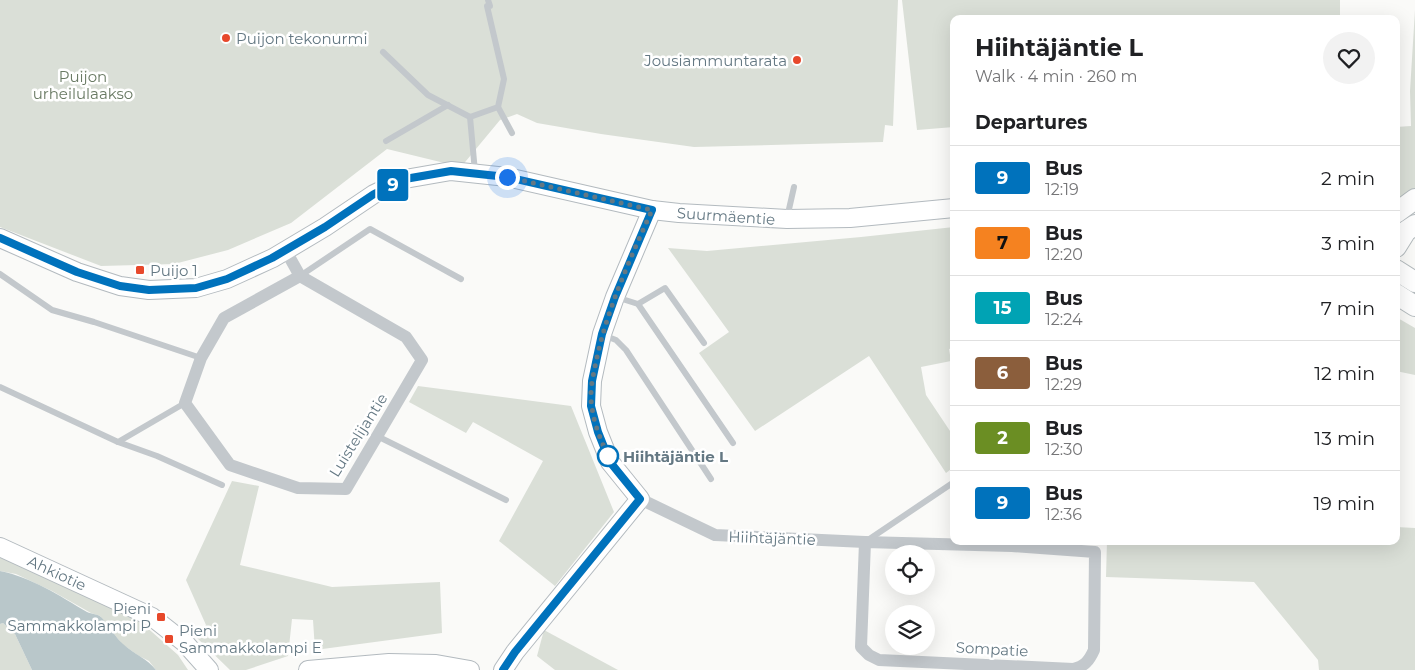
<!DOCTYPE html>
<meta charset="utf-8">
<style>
body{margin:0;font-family:Montserrat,sans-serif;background:#f2f2f2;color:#202124;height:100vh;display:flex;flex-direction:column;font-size:19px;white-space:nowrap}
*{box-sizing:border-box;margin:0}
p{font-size:16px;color:#757577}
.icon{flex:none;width:28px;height:28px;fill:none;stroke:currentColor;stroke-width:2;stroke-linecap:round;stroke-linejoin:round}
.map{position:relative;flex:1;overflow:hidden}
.panel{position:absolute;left:950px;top:15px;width:450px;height:530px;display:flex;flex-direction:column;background:#fff;border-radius:10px;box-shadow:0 5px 20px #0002}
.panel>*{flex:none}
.badge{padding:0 10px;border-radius:4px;font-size:18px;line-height:32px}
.tools{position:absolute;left:885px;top:545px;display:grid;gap:10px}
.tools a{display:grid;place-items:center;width:50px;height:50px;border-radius:50%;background:#fff;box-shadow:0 5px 20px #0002;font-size:25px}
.you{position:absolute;width:25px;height:25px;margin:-12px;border:4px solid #fff;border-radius:50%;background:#1a73e8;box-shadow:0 0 0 8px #1a73e833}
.map>.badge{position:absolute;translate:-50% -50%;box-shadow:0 0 0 2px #fff}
h2{padding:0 25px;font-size:19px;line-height:45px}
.round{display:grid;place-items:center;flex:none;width:52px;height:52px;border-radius:26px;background:#f2f2f2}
.headline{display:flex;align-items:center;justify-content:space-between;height:85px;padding:0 25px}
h1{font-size:24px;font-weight:700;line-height:38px}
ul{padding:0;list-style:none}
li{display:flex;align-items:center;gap:15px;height:65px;padding:0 25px;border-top:1px solid #e0e0e0}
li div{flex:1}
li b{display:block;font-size:19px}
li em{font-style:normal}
li .badge{min-width:55px;font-weight:700;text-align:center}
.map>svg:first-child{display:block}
</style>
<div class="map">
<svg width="1415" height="670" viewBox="0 0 1415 670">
<rect width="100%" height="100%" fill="#fafaf8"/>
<g fill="#dadfd7">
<polygon points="0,0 898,0 893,126 885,125 883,142 694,147 601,134 537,123 517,114 500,120 461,167 387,149 291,223 228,250 174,264 101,266 0,227"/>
<polygon points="902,0 1340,0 1340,19 954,19 954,127 917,130"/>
<polygon points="1415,10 1415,189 1396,203 1396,127 1411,126 1410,91"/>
<polygon points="954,227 954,348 949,349 951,361 921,367 926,395 954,437 954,467 946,473 869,356 755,431 699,353 729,332 668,248 707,251 861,237"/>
<polygon points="1396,317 1415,328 1415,375 1396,371"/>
<polygon points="418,386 571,406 614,512 555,586 499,541 543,461 473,422 466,433 409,402"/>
<polygon points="232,481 259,486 240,565 332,587 440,582 442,633 315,650 313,620 292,619 288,656 246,670 230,670 195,636 206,625 186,580"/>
<polygon points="1396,527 1415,528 1415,670 1319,670 1318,660 1254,582 1106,577 1107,541 1396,541"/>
<polygon points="0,551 126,609 178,655 188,670 156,670 149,661 139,656 122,644 100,616 91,613 52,591 16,574 0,571"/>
<polygon points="3,623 15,634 32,670 0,670 0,624"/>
<polygon points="544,630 618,670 555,670 537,656"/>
</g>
<path fill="#b9c7ca" d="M0 571C31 577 60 596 87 612 92 614 98 614 101 617 109 625 115 637 123 644 135 655 147 658 156 670H32L15 634 3 623 0 624Z"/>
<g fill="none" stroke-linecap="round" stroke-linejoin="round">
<defs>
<g id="secondary">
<polyline points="0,238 77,272 120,286 149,290 196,288 227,279 273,258 325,227 374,194 405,179 451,171 507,177 652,210 679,213 787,219 850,218 954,208"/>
<polyline points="0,547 152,617 185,643 209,670"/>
<polyline points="308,670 389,663 436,664 470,670"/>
<polyline points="503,670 515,652 640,499 610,462 598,432 591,406 592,381 602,334 615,297 652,210"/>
</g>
<g id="primary">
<polyline points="1396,213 1415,199"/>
<polyline points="1396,247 1406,231 1415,225"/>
<polyline points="1396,270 1415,282"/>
<polyline points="1396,294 1415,306"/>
</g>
</defs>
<use href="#secondary" stroke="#b3babf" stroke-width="20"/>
<use href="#primary" stroke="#b4bbbe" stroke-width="22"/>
<g stroke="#c3c8cc" stroke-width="6">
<polyline points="383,52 428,95 470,117"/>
<polyline points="498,107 512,133"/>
<polyline points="386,141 448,105"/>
<polyline points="475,172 470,117 498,107 504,79 487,6 490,6 488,0"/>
<polyline points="787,218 794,187"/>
<polyline points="0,274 52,310 94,322 201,358"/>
<polyline points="300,276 370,229 461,279"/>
<polyline points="616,297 638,304 733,443"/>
<polyline points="638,304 665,288 704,343"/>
<polyline points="603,335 616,340 626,350 711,479"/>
<polyline points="0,387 118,442 185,403"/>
<polyline points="377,436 506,500"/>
<polyline points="118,442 157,456 222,485"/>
<polyline points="868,540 954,482"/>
</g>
<g stroke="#c3c8cc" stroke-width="12">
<polyline points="286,251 300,276 224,318 201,358 185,403 230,465 298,488 346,489 422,360 406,337 300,276"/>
<path d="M640 499 715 535 865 542 1012 546 1095 552 1094 650C1089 661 1085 666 1073 669L879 660 869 655 861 647 865 542"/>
</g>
<use href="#secondary" stroke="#fff" stroke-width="18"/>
<use href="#primary" stroke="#fff" stroke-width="20"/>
</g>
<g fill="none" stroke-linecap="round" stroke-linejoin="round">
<defs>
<polyline id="line" points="0,238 77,272 120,286 149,290 196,288 227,279 272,258 325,227 374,194 405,179 451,171 507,177 652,210 615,297 602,334 592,381 591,406 598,432 610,462 640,499 515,652 503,670"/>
</defs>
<use href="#line" stroke="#fff" stroke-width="11"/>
<use href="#line" stroke="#0072bc" stroke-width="8"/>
<path stroke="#647883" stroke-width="5" stroke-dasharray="0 9" d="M507 177 652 210C630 259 607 309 596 362 593 376 589 393 592 407 594 426 603 444 610 462L608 456"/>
</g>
<g fill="#e7482b" stroke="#fff" stroke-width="2">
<circle cx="226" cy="38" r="5"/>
<circle cx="797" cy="60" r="5"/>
<rect x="135" y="265" width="10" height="10" rx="2.5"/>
<rect x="156" y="612" width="10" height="10" rx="2.5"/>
<rect x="164" y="634" width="10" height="10" rx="2.5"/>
</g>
<circle fill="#fff" stroke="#0072bc" stroke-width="2.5" cx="608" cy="456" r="10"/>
<g text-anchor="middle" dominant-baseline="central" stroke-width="5" stroke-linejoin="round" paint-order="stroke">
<g font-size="15" fill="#647883" stroke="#fff" text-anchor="start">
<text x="236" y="38">Puijon tekonurmi</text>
<text x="787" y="60" text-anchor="end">Jousiammuntarata</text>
<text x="150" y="270">Puijo 1</text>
<text x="151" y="608" text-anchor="end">Pieni<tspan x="151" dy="17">Sammakkolampi P</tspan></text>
<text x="179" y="630">Pieni<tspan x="179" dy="17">Sammakkolampi E</tspan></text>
</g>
<g font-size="15" fill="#697a63" stroke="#fff">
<text x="83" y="76">Puijon<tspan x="83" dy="17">urheilulaakso</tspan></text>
</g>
<g font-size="15" fill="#647883" stroke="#fff">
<text transform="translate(726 216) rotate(4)">Suurmäentie</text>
<text transform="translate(358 435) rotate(-58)">Luistelijantie</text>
<text transform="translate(772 538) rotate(2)">Hiihtäjäntie</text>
<text transform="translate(57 573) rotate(25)">Ahkiotie</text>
<text transform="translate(992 649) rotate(3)">Sompatie</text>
</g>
<g font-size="15" font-weight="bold" fill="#647883" stroke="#fff" text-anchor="start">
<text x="623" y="456">Hiihtäjäntie L</text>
</g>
</g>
</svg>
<div class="tools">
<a><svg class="icon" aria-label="locate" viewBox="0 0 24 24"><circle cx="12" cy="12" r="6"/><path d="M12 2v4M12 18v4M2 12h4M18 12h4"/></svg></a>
<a><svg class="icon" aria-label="layers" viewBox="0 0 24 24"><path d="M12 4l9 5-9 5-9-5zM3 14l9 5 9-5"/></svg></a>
</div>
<div class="you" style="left:507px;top:177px"></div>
<b class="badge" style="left:393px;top:185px;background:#0072bc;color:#fff">9</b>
<section class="panel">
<div class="headline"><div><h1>Hiihtäjäntie L</h1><p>Walk · 4 min · 260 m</p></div><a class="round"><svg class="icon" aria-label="heart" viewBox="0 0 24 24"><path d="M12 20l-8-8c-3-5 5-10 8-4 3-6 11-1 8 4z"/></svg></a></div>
<h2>Departures</h2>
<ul>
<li><span class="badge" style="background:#0072bc;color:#fff">9</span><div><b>Bus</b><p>12:19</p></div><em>2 min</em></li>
<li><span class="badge" style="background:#f58220;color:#111">7</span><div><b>Bus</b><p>12:20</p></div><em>3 min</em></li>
<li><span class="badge" style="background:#00a3b4;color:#fff">15</span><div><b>Bus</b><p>12:24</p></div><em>7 min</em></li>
<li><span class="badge" style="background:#8b5e3c;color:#fff">6</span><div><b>Bus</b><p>12:29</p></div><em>12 min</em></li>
<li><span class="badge" style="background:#6b8e23;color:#fff">2</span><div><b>Bus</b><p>12:30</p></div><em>13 min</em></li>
<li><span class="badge" style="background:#0072bc;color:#fff">9</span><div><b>Bus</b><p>12:36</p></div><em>19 min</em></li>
</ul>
</section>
</div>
